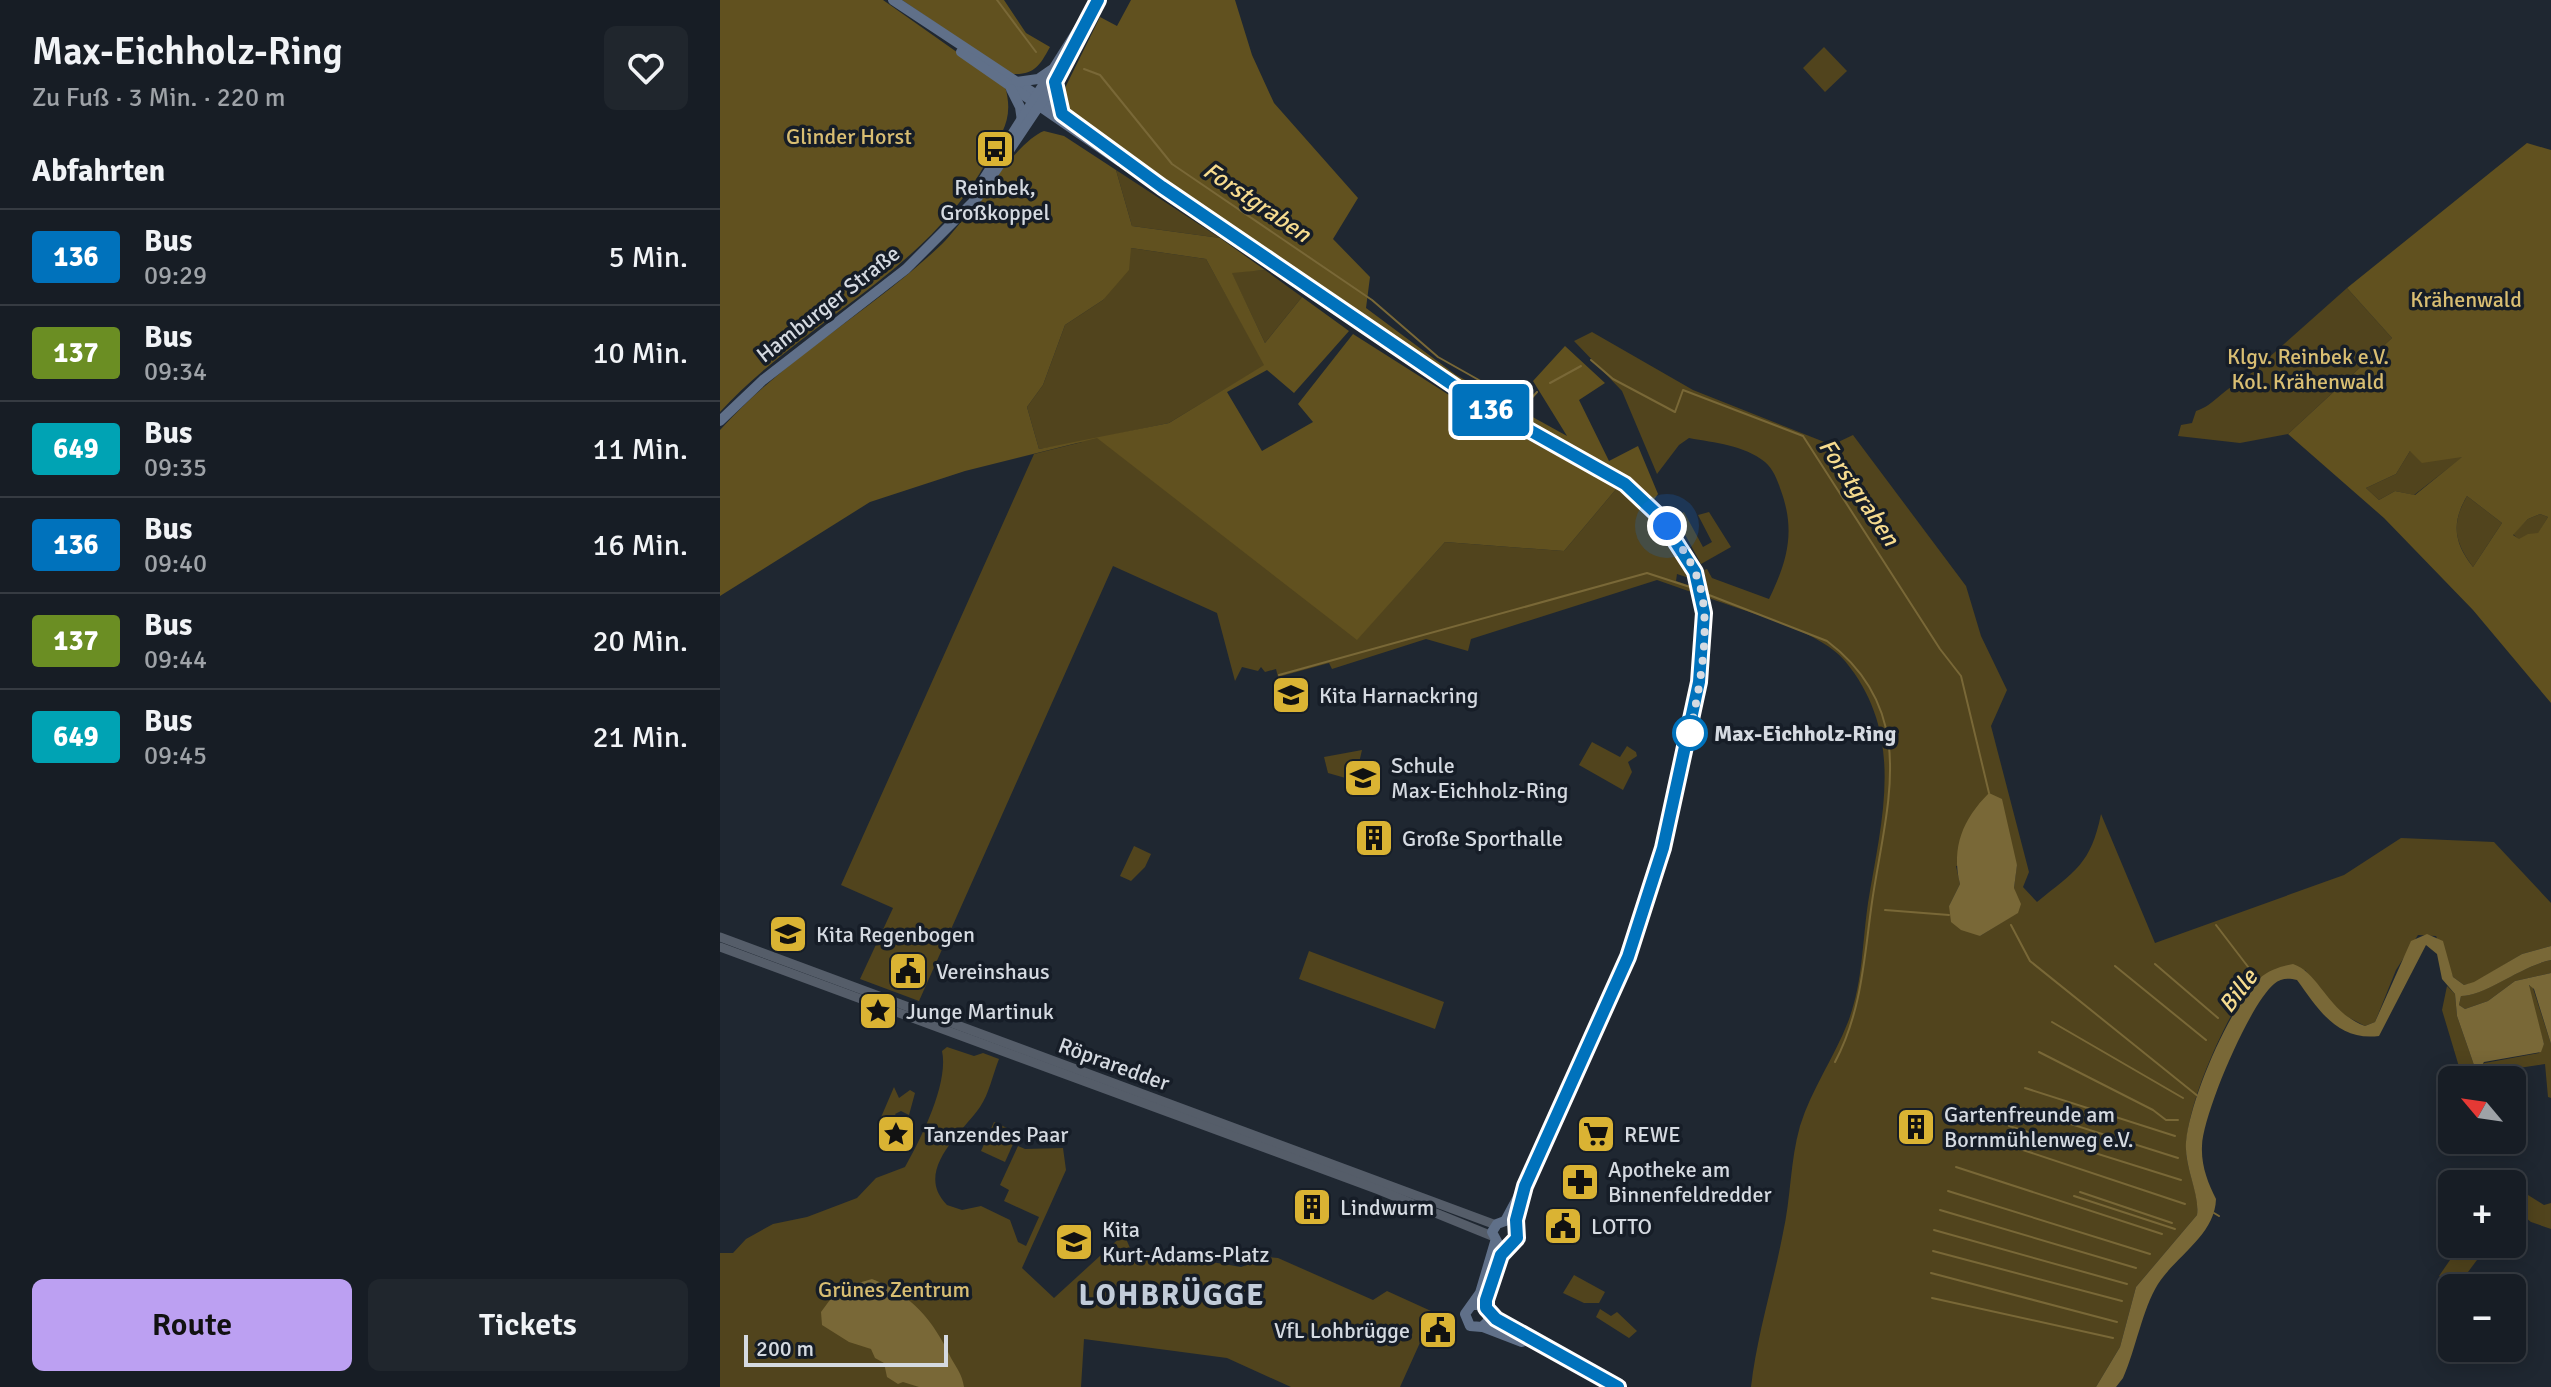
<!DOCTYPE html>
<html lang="de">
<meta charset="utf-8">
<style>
body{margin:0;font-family:Signika,sans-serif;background:#20262d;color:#f1f3f6;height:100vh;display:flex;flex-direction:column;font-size:30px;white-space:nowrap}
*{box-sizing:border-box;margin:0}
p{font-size:26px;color:#9ea2a7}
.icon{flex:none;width:44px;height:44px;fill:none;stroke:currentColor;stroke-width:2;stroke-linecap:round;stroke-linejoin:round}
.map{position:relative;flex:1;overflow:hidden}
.sheet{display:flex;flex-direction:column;background:#171d25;width:720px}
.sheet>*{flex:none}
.badge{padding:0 16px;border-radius:6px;font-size:28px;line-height:52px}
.needle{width:52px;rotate:299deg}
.controls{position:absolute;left:1718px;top:1066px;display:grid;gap:16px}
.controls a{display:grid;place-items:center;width:88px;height:88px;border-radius:12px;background:#171d25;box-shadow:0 4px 20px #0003,0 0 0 2px #363b42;font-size:40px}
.scale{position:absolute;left:24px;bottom:20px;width:204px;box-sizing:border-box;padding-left:8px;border:4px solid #d5dae1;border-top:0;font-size:22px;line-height:28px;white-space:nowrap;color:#d5dae1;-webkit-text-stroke:6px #161d27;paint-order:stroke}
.you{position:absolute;width:40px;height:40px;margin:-20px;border:6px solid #fff;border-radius:50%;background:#1a73e8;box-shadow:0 0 0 12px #1a73e833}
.map>.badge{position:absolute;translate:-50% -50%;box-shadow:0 0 0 4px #fff}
h2{padding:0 32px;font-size:30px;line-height:72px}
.round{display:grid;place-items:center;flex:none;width:84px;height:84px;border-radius:12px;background:#20262d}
.headline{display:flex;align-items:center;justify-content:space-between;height:136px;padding:0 32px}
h1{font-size:38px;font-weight:600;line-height:60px}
.button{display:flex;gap:16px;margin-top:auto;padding:16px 32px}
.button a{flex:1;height:92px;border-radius:12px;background:#bca0f2;color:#111;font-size:32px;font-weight:600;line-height:92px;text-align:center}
.button a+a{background:#20262d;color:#f1f3f6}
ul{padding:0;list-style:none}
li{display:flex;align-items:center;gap:24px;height:96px;padding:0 32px;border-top:2px solid #363b42}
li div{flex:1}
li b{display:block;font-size:30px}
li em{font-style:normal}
li .badge{min-width:88px;font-weight:700;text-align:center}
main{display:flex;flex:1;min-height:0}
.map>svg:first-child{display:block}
</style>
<main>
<section class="sheet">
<div class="headline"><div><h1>Max-Eichholz-Ring</h1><p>Zu Fuß · 3 Min. · 220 m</p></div><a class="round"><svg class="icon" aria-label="heart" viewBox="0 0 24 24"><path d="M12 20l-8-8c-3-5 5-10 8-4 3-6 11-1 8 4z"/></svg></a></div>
<h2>Abfahrten</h2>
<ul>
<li><span class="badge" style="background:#0072bc;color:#fff">136</span><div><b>Bus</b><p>09:29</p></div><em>5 Min.</em></li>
<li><span class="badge" style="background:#6b8e23;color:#fff">137</span><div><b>Bus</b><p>09:34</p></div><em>10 Min.</em></li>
<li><span class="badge" style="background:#00a3b4;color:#fff">649</span><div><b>Bus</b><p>09:35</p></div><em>11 Min.</em></li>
<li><span class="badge" style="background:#0072bc;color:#fff">136</span><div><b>Bus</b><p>09:40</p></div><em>16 Min.</em></li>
<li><span class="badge" style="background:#6b8e23;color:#fff">137</span><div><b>Bus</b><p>09:44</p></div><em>20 Min.</em></li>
<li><span class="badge" style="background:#00a3b4;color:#fff">649</span><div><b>Bus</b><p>09:45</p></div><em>21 Min.</em></li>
</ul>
<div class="button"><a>Route</a><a>Tickets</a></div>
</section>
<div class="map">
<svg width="1831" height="1387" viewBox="0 0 1831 1387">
<rect width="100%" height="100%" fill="#1f2731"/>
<g fill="#51441d" fill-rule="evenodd">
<polygon points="1104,47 1127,71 1105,92 1083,68"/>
<polygon points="396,170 500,238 412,226"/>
<polygon points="411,248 486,259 545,365 449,423 378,438 637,639 725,542 844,551 897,488 947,536 969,578 957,574 956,581 971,586 974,593 937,580 751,639 748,651 706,639 612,669 609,663 558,677 556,669 545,672 541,667 538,671 522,667 515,681 497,613 393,566 199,1001 140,979 173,908 121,885 314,454 362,442 319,449 307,407 323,385 345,325 383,300"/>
<polygon points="545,270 582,297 545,343 511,272"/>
<path d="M1627 288 1672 338 1568 434 1520 443 1458 436 1461 425 1472 423 1476 411C1495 405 1502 389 1520 383Z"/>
<path d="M872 332 973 390 1112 445 1133 435 1246 586 1261 636 1287 690 1271 726 1309 872 1303 887 1317 902C1355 871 1371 864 1381 814L1435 943 1624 875 1681 838 1774 842 1831 903V946L1802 954 1754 983 1744 985 1733 977 1716 936 1698 935 1676 970 1655 1022 1645 1026 1618 1012 1585 970 1538 980C1530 992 1518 1002 1512 1014 1493 1049 1467 1109 1466 1148 1466 1171 1480 1194 1477 1215L1416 1287 1400 1347 1376 1387H1031C1037 1335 1053 1285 1063 1233 1071 1198 1070 1161 1080 1126 1092 1088 1114 1058 1128 1022 1143 983 1142 944 1148 903 1162 818 1186 735 1125 661 1099 630 1028 613 989 598L984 570 987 569 992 578 1049 599C1068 560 1076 530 1060 488 1057 479 1053 469 1045 462 1024 445 995 443 969 438L959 445 937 474 902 391 854 341ZM1297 864 1294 888 1297 913 1260 936 1229 906 1240 884 1236 866Z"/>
<polygon points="1690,451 1744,456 1694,495 1675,491 1659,500 1646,488 1676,474"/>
<path d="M1747 496 1782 523 1753 567C1734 542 1731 524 1747 496Z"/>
<polygon points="964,512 983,547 992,542 978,515 989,512 1011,547 981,564 955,516"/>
<polygon points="1820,514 1828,517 1818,534 1799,540 1793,534 1808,519"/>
<polygon points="872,742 900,757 907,746 916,752 917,756 908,762 912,772 903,790 859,765"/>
<polygon points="642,750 639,763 648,768 643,783 608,773 604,757"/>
<polygon points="414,846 431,854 425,867 411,881 400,876"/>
<polygon points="589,951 724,1002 715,1029 579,979"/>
<path d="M1831 960V973L1795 981 1768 1001 1745 1009 1739 1005 1741 996C1764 996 1801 966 1831 960Z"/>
<polygon points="1812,985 1831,1044 1831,1098 1828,1097 1825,1064 1765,1073 1761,1080 1756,1079 1754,1069 1740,1070 1722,1010 1727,986 1735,994 1737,1016 1754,1065 1819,1053 1824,1044 1807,987"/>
<path d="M227 1047 254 1056 263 1053 279 1059C273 1074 269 1094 260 1107 242 1133 193 1171 227 1205L242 1210 261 1206 290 1220 298 1242 306 1246 319 1217 284 1201 289 1190 280 1185 298 1146 305 1149 343 1148 346 1170 302 1268 334 1298 404 1234 410 1248 521 1267 547 1257 558 1258 653 1300 667 1291 733 1321 723 1344 703 1336 680 1387H571L507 1358 364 1339 361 1387H0V1253H13L26 1239 53 1224 87 1217 137 1198 156 1178 185 1167C201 1139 229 1083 222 1051Z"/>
<polygon points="174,1087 179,1098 190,1090 195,1093 189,1115 181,1111 175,1114 184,1127 168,1145 159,1139 159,1122"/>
<polygon points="274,1122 298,1133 285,1162 261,1151"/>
<polygon points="1792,1185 1824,1205 1831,1203 1831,1229 1811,1222 1792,1207"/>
<polygon points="1741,1244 1751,1244 1763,1252 1736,1288 1719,1276"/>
<polygon points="854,1275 885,1292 879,1303 864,1303 843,1293"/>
<polygon points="880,1309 891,1316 897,1312 917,1331 909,1338 876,1317"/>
</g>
<g fill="#61511f" fill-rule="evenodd">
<path d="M0 0H163L285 86C294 118 283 131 268 159 207 273 84 320 0 412Z"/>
<path d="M182 0H284L306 33 330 47C319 67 314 75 291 74Z"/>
<path d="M411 0H515L532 55 554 103 638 198 613 239 650 277 646 308 736 375 847 436 813 381 845 346 885 383 859 400 889 461 918 446 938 494 933 501C878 455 810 431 751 391 615 300 479 207 348 109L340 98 380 17 397 26Z"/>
<path d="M324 131 344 136 396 170 412 226 500 238 545 270 512 273 545 343 582 297 629 331 574 393 547 370 507 392 542 451 593 422 578 404 633 334 748 407 897 488 844 551 725 542 637 640 377 438 245 471 150 502 0 596V430C65 357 152 311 222 244 248 218 296 141 324 131ZM411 248 486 259 544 365 449 423 319 449 307 407 323 385 345 325 383 300 409 270Z"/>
<path d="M1807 143 1831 150V703L1753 610 1664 518 1568 434 1672 338 1627 288ZM1690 451 1702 463 1742 457 1695 495 1675 491 1659 500 1646 488 1676 474ZM1747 496 1782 523 1753 567C1734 543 1731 523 1747 496ZM1820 514 1828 517 1818 533 1808 534 1799 539 1793 535 1808 519Z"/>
</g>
<g fill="#796837">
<path d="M1269 793 1282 799 1297 865 1294 888 1301 904 1298 913 1260 936 1241 930 1231 922 1229 906 1240 884C1231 847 1243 819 1269 793Z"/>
<path d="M1707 934 1723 941 1733 977 1744 985 1754 982 1802 954 1831 946V960C1801 966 1765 996 1741 996L1739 1005 1745 1009 1768 1001 1795 981 1831 973V1044L1814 989 1809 985 1824 1044 1821 1052 1764 1062 1760 1068 1754 1065 1737 1016 1735 994 1722 979 1717 954 1706 945 1659 1036C1617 1041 1599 1010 1577 980 1568 978 1561 978 1554 984 1529 1005 1483 1114 1482 1146 1481 1166 1488 1183 1496 1199 1495 1235 1456 1256 1438 1284 1422 1310 1416 1349 1403 1378L1396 1387H1376L1400 1347 1416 1287 1477 1215C1480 1194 1464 1167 1466 1142 1470 1099 1509 1008 1539 979 1548 970 1562 966 1573 964 1600 973 1607 1012 1645 1026L1655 1022 1691 941Z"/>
<path d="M152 1279C192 1295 213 1320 231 1358 237 1369 242 1374 244 1387H199L183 1382 178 1384 167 1377 164 1363 155 1358 151 1349 129 1342 102 1325 101 1312 118 1289Z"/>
</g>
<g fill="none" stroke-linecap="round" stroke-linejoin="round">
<g stroke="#796837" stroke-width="2">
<polyline points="277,0 316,52"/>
<polyline points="364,69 380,75 452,164 652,300 718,357 789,397"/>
<polyline points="871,360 893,379 955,412 963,390 1083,436 1220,649 1241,676 1269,793"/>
<polyline points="830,383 861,366"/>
<polyline points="802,400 809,401 817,392"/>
<path d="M989 595 1107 641C1201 712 1166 806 1152 902 1144 958 1142 1011 1115 1062"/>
<polyline points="559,675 927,573 970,587"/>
<polyline points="1165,910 1229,915"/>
<polyline points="1291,925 1310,961 1479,1097"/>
<polyline points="1496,925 1532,972"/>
<polyline points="1435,964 1498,1018"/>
<polyline points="1395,966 1486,1040"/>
<polyline points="1332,1022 1463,1098"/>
<polyline points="1319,1052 1433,1110 1446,1120 1458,1120"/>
<polyline points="1305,1088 1455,1136"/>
<polyline points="1297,1107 1458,1158"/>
<polyline points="1289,1126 1461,1180"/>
<polyline points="1282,1143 1465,1204"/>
<polyline points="1236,1167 1442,1234"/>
<polyline points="1228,1191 1430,1254"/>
<polyline points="1360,1192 1452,1223"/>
<polyline points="1354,1196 1455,1229"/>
<polyline points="1220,1210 1416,1268"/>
<polyline points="1494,1213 1499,1216"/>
<polyline points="1214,1230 1407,1284"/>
<polyline points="1213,1251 1402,1301"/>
<polyline points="1211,1273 1397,1322"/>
<polyline points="1212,1298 1393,1338"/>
</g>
<g stroke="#555d69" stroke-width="9">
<polyline points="0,937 776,1225"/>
<polyline points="0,947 659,1190 772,1236"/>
</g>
<g stroke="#607089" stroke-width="10">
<polyline points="173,0 312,92 419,171 752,398 905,484 939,516 971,564 983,600 982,652 970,735 943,848 908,957 813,1169 785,1221"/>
<polyline points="241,52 399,161"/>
<polyline points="296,82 318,79 331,70"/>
<polyline points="335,82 342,114"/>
<polyline points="291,89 300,107 302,121"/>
<polyline points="260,185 373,6"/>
<polyline points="0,421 43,380 186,269 258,197 327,94 371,20 378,0"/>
<polyline points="779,1245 772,1232 777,1224 785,1221"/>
<polyline points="776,1267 785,1249 796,1239 801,1203"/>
<polyline points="752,1305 762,1305 768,1311 768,1321 762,1327 750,1326 745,1314 760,1293 775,1242"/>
<polyline points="769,1312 797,1332 898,1387"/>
<polyline points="763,1327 802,1342"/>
</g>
</g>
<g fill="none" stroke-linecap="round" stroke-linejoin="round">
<defs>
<polyline id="line" points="378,0 335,82 342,114 442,187 752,398 905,484 939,516 975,572 984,613 979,682 943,848 908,957 805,1186 796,1220 797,1238 781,1255 766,1300 766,1308 776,1319 898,1387"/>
</defs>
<use href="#line" stroke="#fff" stroke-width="18"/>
<use href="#line" stroke="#0072bc" stroke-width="12"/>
<path stroke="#d5dae1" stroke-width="8" stroke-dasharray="0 14.4" d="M947 526C960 545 974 564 980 586 992 631 978 694 970 733"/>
</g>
<defs>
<symbol id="bus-square" viewBox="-11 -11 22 22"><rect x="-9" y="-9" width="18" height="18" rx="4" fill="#dab333" stroke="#161d27"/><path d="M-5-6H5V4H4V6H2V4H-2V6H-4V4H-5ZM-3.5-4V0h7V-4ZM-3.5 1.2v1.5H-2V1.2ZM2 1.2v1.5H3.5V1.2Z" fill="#111"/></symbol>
<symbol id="school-square" viewBox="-11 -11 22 22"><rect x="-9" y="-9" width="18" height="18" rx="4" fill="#dab333" stroke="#161d27"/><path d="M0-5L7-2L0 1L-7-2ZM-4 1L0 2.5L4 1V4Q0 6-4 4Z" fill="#111"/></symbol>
<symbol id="building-square" viewBox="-11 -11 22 22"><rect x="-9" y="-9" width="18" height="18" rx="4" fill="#dab333" stroke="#161d27"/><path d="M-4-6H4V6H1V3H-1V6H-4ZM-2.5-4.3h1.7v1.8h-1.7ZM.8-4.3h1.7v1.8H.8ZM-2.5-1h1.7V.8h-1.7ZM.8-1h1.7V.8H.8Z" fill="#111"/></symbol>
<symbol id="civic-square" viewBox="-11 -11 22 22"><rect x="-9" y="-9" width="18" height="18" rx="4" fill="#dab333" stroke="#161d27"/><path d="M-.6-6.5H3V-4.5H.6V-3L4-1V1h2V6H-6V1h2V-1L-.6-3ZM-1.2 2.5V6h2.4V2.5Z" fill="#111"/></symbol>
<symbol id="sight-square" viewBox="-11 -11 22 22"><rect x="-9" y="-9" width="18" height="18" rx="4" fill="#dab333" stroke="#161d27"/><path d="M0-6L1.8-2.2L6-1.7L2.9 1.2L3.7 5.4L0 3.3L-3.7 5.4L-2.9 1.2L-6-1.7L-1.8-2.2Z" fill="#111"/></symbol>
<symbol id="supermarket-square" viewBox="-11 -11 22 22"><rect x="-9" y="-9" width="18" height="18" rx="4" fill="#dab333" stroke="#161d27"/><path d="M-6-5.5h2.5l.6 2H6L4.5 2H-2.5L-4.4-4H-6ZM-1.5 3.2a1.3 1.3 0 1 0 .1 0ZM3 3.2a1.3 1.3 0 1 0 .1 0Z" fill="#111"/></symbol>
<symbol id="pharmacy-square" viewBox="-11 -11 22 22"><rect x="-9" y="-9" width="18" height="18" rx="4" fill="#dab333" stroke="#161d27"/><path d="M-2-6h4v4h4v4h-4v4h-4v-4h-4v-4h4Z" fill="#111"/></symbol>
</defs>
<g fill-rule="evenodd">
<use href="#bus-square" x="253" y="127" width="44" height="44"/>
<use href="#school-square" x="549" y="673" width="44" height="44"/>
<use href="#school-square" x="621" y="756" width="44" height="44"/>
<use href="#building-square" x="632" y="816" width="44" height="44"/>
<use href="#school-square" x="46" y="912" width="44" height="44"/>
<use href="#civic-square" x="166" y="949" width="44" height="44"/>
<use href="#sight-square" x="136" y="989" width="44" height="44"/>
<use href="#building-square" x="1174" y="1105" width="44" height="44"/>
<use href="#sight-square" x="154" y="1112" width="44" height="44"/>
<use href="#supermarket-square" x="854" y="1112" width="44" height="44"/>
<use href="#pharmacy-square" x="838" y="1160" width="44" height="44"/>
<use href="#building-square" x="570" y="1185" width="44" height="44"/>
<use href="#civic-square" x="821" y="1204" width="44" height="44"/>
<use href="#school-square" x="332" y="1220" width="44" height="44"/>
<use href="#civic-square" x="696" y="1308" width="44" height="44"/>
</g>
<circle fill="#fff" stroke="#0072bc" stroke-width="4" cx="970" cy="733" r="16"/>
<g text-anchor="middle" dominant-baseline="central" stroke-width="7" stroke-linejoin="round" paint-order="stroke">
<g font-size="22" fill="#d9be72" stroke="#161d27">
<text x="129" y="136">Glinder Horst</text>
<text x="1746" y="299">Krähenwald</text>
<text x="1588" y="356">Klgv. Reinbek e.V.<tspan x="1588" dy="25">Kol. Krähenwald</tspan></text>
<text x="174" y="1289">Grünes Zentrum</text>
</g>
<g font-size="22" fill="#d5dae1" stroke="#161d27" text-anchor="start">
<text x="275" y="187" text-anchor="middle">Reinbek,<tspan x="275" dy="25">Großkoppel</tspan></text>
<text x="599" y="695">Kita Harnackring</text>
<text x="671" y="765">Schule<tspan x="671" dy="25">Max-Eichholz-Ring</tspan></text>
<text x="682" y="838">Große Sporthalle</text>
<text x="96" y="934">Kita Regenbogen</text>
<text x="216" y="971">Vereinshaus</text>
<text x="186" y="1011">Junge Martinuk</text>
<text x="1224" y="1114">Gartenfreunde am<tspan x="1224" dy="25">Bornmühlenweg e.V.</tspan></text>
<text x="204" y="1134">Tanzendes Paar</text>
<text x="904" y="1134">REWE</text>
<text x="888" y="1169">Apotheke am<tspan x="888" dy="25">Binnenfeldredder</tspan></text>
<text x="620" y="1207">Lindwurm</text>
<text x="871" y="1226">LOTTO</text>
<text x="382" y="1229">Kita<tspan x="382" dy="25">Kurt-Adams-Platz</tspan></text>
<text x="690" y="1330" text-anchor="end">VfL Lohbrügge</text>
</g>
<g font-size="22" fill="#d5dae1" stroke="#161d27">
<text transform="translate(108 304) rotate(-38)">Hamburger Straße</text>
<text transform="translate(394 1064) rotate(20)">Röpraredder</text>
</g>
<g font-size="22" font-weight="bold" fill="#d5dae1" stroke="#161d27" text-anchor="start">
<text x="994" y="733">Max-Eichholz-Ring</text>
</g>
<g font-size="24" font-style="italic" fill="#f6db8e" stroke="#161d27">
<text transform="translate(537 202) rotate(34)">Forstgraben</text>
<text transform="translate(1139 492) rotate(56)">Forstgraben</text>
<text transform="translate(1518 991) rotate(-53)">Bille</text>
</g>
<g font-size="30" font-weight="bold" letter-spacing="2" fill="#c2ccd9" stroke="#161d27">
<text x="452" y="1295">LOHBRÜGGE</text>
</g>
</g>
</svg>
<div class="controls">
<a><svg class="needle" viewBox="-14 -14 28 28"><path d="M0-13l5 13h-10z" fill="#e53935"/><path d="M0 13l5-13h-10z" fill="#9ea2a7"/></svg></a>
<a>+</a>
<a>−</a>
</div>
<div class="scale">200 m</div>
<div class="you" style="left:947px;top:526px"></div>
<b class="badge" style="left:771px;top:410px;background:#0072bc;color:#fff">136</b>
</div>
</main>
